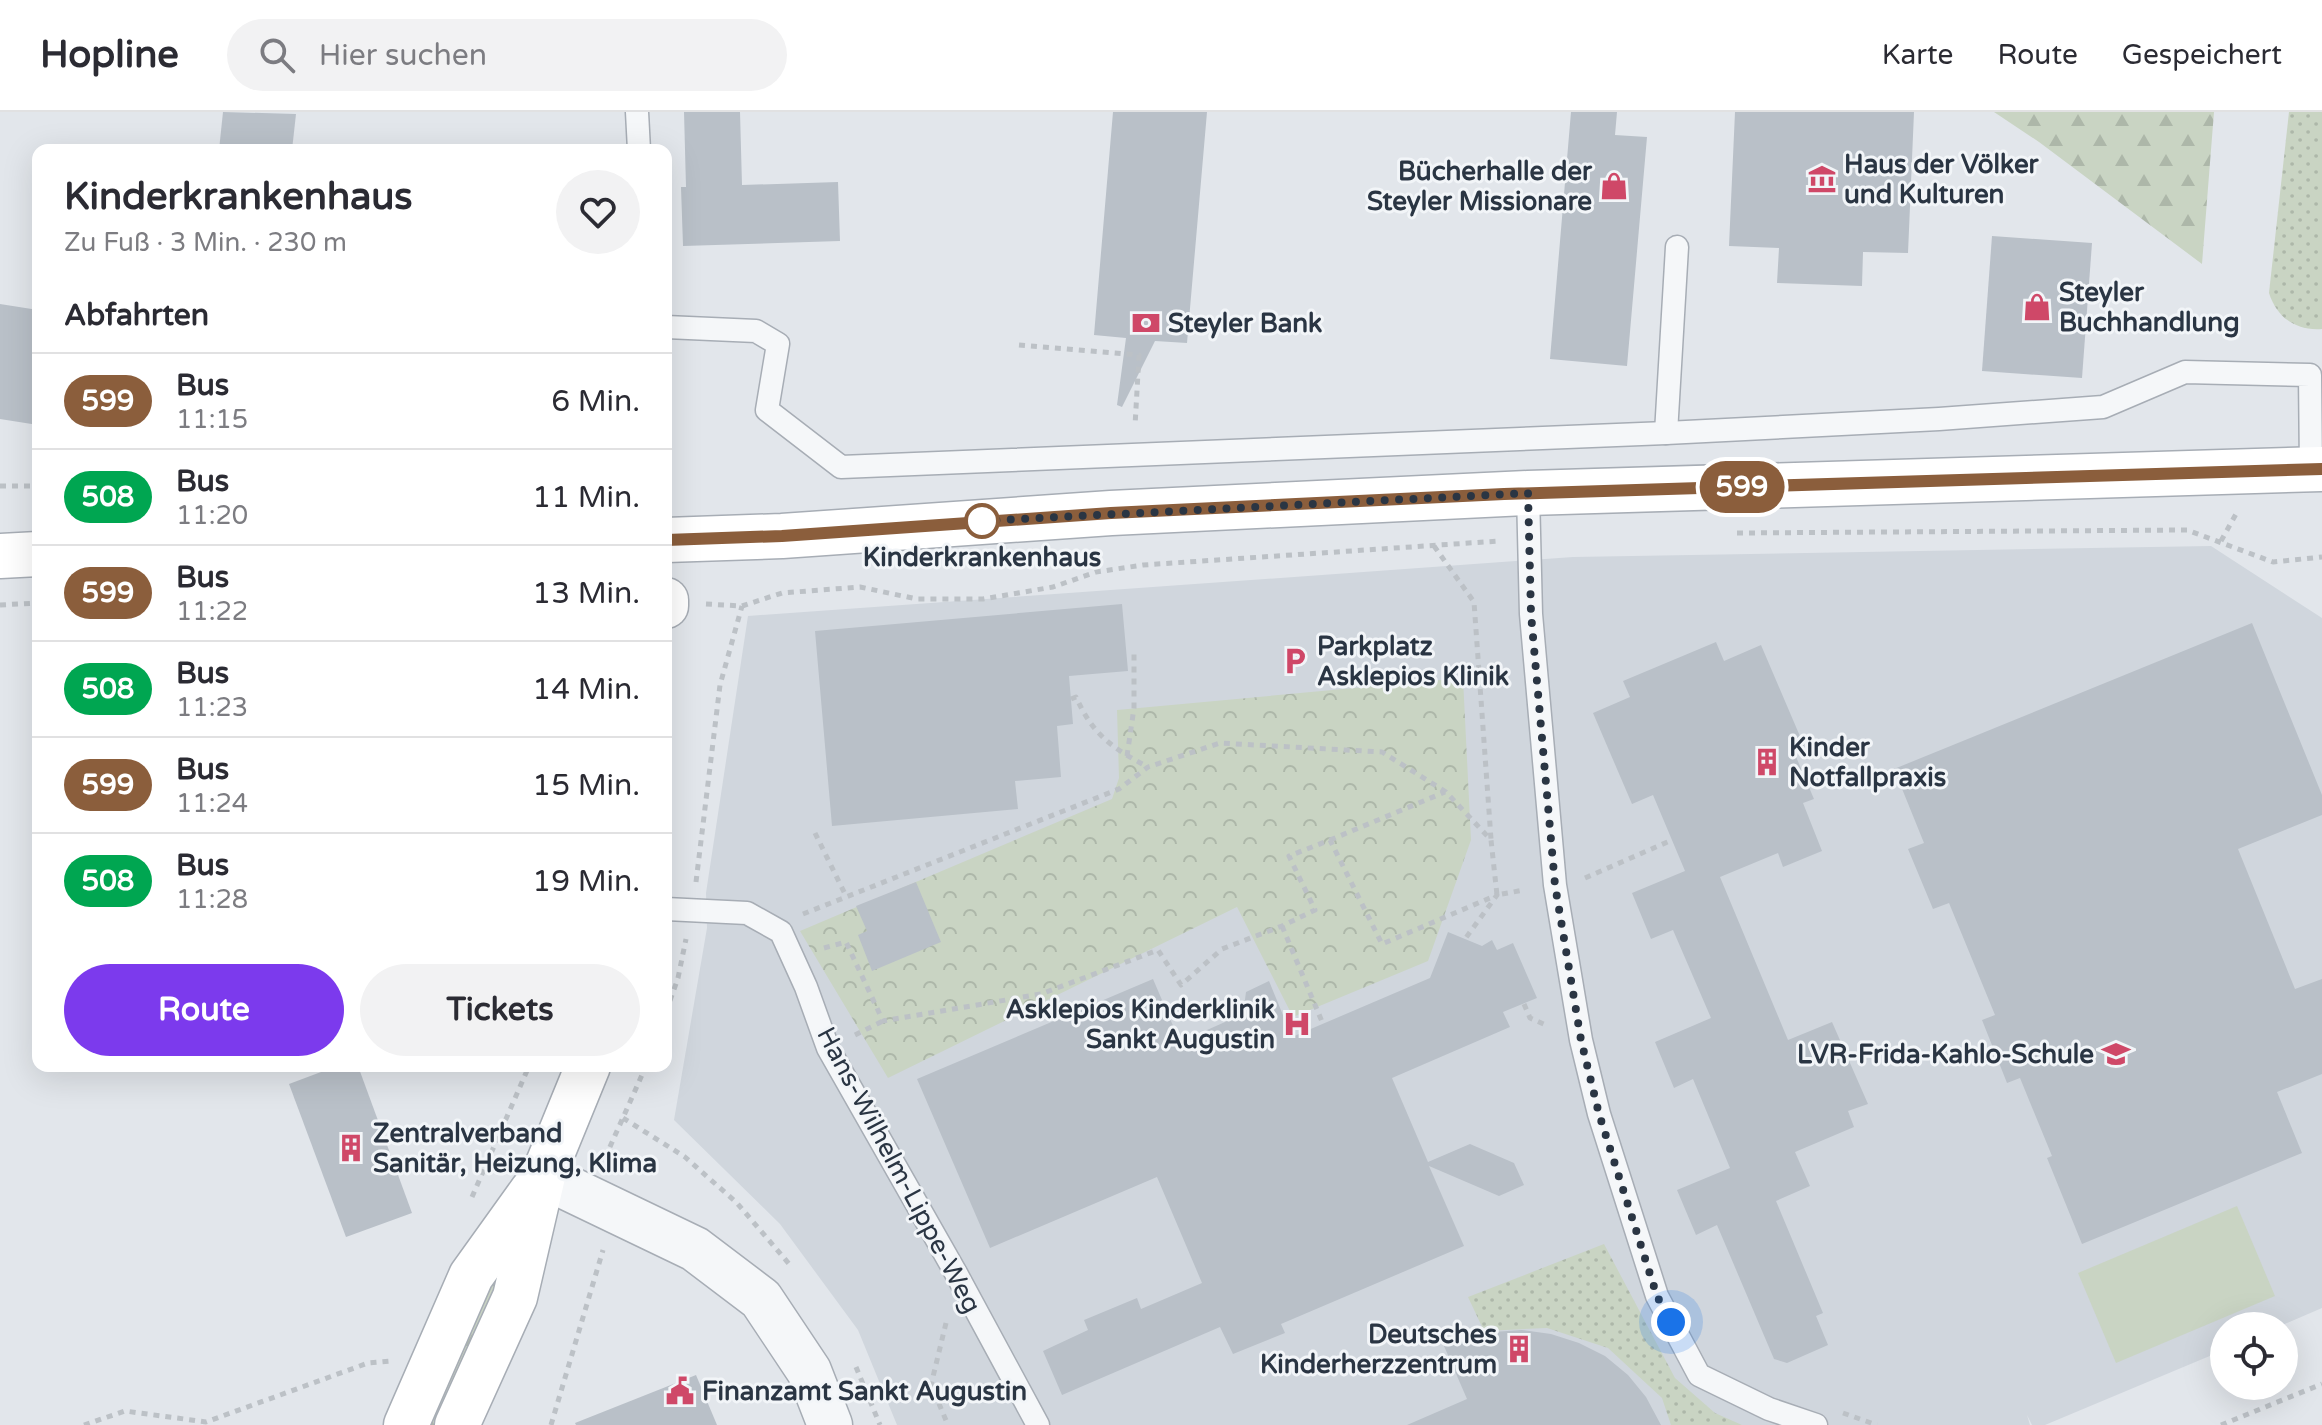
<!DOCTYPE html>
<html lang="de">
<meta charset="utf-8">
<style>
body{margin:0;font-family:"Varela Round",sans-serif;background:#f2f2f3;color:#2b2b33;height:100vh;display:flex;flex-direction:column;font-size:30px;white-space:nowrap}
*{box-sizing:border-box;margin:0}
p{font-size:26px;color:#7c7c81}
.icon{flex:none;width:44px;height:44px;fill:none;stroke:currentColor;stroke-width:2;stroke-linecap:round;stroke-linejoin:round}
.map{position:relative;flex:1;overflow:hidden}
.details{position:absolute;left:32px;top:32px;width:640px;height:928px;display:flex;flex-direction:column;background:#fff;border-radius:16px;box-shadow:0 8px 32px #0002}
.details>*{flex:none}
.badge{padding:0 16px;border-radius:26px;font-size:28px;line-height:52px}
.controls{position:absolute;left:2210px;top:1200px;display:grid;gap:16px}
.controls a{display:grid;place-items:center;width:88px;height:88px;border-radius:50%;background:#fff;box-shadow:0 8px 32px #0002;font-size:40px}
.you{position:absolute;width:40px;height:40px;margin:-20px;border:6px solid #fff;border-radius:50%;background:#1a73e8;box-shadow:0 0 0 12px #1a73e833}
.map>.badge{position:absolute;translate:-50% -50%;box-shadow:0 0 0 4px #fff}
h2{padding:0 32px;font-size:30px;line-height:72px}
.round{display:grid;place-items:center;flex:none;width:84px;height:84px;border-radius:42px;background:#f2f2f3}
.summary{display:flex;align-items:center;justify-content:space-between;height:136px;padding:0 32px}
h1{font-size:38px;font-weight:800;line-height:60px}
.button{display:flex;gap:16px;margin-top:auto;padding:16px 32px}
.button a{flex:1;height:92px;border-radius:48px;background:#7c3aed;color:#fff;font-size:32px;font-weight:800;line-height:92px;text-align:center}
.button a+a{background:#f2f2f3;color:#2b2b33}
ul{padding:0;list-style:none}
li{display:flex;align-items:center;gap:24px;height:96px;padding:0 32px;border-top:2px solid #e1e1e2}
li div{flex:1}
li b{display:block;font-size:30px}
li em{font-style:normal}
li .badge{min-width:88px;font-weight:700;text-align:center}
header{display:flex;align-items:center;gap:48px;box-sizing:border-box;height:112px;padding:0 40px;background:#fff;border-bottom:2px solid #e1e1e2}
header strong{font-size:38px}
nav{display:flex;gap:44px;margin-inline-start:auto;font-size:28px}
.search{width:560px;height:72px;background:#f2f2f3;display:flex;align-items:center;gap:20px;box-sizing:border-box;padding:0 28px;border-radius:44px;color:#7c7c81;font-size:30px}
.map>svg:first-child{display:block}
</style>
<header>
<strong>Hopline</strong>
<div class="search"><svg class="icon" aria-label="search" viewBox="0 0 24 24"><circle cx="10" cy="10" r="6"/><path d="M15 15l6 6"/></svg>Hier suchen</div>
<nav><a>Karte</a><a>Route</a><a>Gespeichert</a></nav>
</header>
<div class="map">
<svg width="2322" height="1313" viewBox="0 0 2322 1313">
<defs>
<pattern id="grass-dots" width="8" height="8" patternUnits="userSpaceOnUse" patternTransform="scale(2)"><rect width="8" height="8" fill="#c9d4c3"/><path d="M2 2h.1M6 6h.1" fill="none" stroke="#adb7a9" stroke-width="1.8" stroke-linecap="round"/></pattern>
<pattern id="forest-firs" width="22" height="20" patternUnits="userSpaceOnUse" patternTransform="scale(2)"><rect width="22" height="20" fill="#c9d4c3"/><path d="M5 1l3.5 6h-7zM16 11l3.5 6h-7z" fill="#adb7a9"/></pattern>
<pattern id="park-crowns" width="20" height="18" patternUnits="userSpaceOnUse" patternTransform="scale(2)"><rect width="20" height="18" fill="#c9d4c3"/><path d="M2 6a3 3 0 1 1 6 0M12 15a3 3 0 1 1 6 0" fill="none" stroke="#adb7a9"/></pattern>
</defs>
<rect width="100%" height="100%" fill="#e2e6eb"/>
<polygon fill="#d0d6dd" points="2211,434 2322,506 2322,1196 2280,1214 2224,1214 2224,1238 2045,1313 2032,1313 2027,1303 2030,1313 897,1313 858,1218 780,1112 674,1008 707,816 706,781 748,504 1573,445"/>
<g fill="url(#grass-dots)">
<path d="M2289 0H2322V217C2296 219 2277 206 2269 181Z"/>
<polygon points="1604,1132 1675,1266 1715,1301 1742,1313 1671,1313 1662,1286 1608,1236 1547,1216 1484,1219 1468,1185"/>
</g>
<g fill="url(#forest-firs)">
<polygon points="1994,0 2214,0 2202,152 2039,30"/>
<polygon points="496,1147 511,1154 440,1313 423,1313"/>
</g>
<polygon fill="url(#park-crowns)" points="1463,566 1471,728 1428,849 1293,905 1237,795 888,966 800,819 1112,687 1119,666 1117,598"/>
<polygon fill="#c9d4c3" points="2237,1094 2275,1184 2116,1251 2078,1161"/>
<g fill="#b9c0c8">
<polygon points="223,0 296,2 292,38 219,38"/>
<polygon points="684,0 740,0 742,73 838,70 840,129 683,134 681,75 686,75"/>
<polygon points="1113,0 1207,0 1187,231 1155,229 1122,295 1117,293 1126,226 1094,223"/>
<polygon points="1571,0 1617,0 1615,23 1647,25 1627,254 1550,247"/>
<polygon points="1735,0 1914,0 1908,141 1863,140 1862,174 1777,171 1779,136 1729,134"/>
<polygon points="1992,124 2092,131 2082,266 1982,259"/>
<polygon points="0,192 38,198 38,313 0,307"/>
<polygon points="1122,492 1128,559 1069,564 1073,612 1057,614 1061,665 1015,669 1018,697 832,714 815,519"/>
<polygon points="2252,511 2322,683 2322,703 2238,737 2295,877 2322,867 2322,962 2277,980 2302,1041 2082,1132 2047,1046 2052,1044 2020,966 2007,971 1982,908 1995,903 1949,791 1933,797 1908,737 1924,731 1894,657"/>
<polygon points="1716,530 1724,549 1761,533 1805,636 1794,640 1814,687 1803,691 1822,739 1783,755 1778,741 1720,765 1788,928 1832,910 1868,992 1848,999 1854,1015 1795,1040 1810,1074 1776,1089 1823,1201 1816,1204 1828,1233 1787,1251 1774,1247 1717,1113 1696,1123 1677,1078 1730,1056 1693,967 1674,976 1655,930 1711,906 1673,818 1651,827 1632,781 1685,759 1653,683 1632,692 1593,601 1630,585 1623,569"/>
<polygon points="916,770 941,830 872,859 858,823 867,819 856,794"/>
<polygon points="1448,820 1482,834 1492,828 1497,838 1513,831 1537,886 1503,900 1510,915 1392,966 1428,1050 1470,1032 1514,1051 1524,1073 1499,1084 1429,1054 1464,1134 1281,1212 1285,1221 1233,1242 1220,1215 1062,1283 1043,1239 1088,1218 1084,1208 1137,1186 1141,1197 1202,1171 1157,1065 990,1136 917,967 1153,867 1180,930 1243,902 1246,880 1269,869 1292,925 1430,866"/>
<polygon points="337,954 358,954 412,1101 346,1125 289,972"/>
<polygon points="1522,1218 1551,1222 1579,1231 1605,1244 1628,1263 1646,1285 1661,1313 1407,1313 1467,1287 1444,1234 1493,1220"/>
<polygon points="696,1263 717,1313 576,1313 575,1311"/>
</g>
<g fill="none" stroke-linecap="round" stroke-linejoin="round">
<defs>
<g id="lane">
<polyline points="637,0 639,38"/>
<polyline points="666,215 756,219 778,232 767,298 841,355 1666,321 1939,307 2103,295 2185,260 2310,263 2311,357"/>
<polyline points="1666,321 1677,135"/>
<polyline points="1528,381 1531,502 1555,773 1581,928 1599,1002 1657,1184 1699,1263 1769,1297 1816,1313"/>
<polyline points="666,797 747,801 781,820 806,875 828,936 957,1163 1038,1313"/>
</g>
<polyline id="street" points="543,1064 695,1137 761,1187 809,1259 830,1313"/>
<g id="secondary">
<polyline points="666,428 782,424 1111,401 1528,381 2322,357"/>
<polyline points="0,444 38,442"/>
<polyline points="666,488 666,494"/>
<polyline points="406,1313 471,1164 532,1079"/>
<polyline points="457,1313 515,1185 543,1064 588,954"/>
</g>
</defs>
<use href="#lane" stroke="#a7adb5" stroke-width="25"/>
<use href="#street" stroke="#a7adb5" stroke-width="47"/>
<use href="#secondary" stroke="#a7adb5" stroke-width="47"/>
<g stroke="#bcc1c6" stroke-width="5" stroke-dasharray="6 6" stroke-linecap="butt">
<polyline points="1019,233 1139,243 1135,314"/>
<polyline points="0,374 38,374"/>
<polyline points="1737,421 2187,418 2273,450 2322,445"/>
<polyline points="2221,429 2236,402"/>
<polyline points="1434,434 1474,490 1491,727"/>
<polyline points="706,492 742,494 782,481 860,475 917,487 983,487 1053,475 1096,460 1143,453 1499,429"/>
<polyline points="0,493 38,491"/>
<path d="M1071 587 1076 585C1093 623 1112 636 1148 655"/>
<polyline points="1127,644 1134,596 1134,538"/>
<polyline points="815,721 846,784"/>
<polyline points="1330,728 1445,680"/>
<polyline points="1585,766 1672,728"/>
<polyline points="696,770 720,573 742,494"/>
<polyline points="803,802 1119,677 1148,655 1220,631 1382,640 1446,680 1491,728 1497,783 1524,778"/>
<polyline points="1282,814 1323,912"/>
<polyline points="824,836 846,830 883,909 1041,882 1158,838 1181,873 1222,837 1282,814 1315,798 1289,744 1330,728 1382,832 1497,783 1465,827"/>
<polyline points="1524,892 1530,906 1548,914"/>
<polyline points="666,900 678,866 686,827"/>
<polyline points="855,923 883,909"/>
<polyline points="623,1006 685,1045 737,1091 790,1153"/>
<polyline points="605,1046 646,954"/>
<polyline points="472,1085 529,954"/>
<polyline points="946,1211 931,1273 948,1313"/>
<polyline points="856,1255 880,1313"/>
<polyline points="1843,1301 1877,1313"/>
<polyline points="84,1313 125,1299 206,1310 368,1251 390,1249"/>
<polyline points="551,1313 603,1138"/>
<polyline points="2221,1313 2322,1272"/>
</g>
<use href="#lane" stroke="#f5f7f9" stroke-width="22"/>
<use href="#street" stroke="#f5f7f9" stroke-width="44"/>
<use href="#secondary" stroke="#fff" stroke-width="44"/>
</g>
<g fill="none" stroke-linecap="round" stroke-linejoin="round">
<defs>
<polyline id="line" points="666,428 782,424 1111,401 1504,382 2322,357"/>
</defs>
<use href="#line" stroke="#fff" stroke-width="18"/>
<use href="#line" stroke="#8b5e3c" stroke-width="12"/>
<polyline stroke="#2a3543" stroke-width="8" stroke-dasharray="0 14.4" points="982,409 1528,381 1531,502 1555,773 1581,928 1599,1002 1657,1184 1671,1210"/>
</g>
<defs>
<symbol id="museum-bare" viewBox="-9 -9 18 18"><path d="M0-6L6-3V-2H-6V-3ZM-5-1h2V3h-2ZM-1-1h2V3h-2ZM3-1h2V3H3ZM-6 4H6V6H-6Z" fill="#cf4868" stroke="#f2f5f8" stroke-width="2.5" paint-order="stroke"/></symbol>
<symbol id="shop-bare" viewBox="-9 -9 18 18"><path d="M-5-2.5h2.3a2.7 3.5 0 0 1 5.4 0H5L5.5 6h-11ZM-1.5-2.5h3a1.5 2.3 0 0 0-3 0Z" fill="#cf4868" stroke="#f2f5f8" stroke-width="2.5" paint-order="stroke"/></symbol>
<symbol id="bank-bare" viewBox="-9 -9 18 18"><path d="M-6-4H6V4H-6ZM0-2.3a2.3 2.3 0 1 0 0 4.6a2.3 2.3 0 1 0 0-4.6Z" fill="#cf4868" stroke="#f2f5f8" stroke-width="2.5" paint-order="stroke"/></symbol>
<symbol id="parking-bare" viewBox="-9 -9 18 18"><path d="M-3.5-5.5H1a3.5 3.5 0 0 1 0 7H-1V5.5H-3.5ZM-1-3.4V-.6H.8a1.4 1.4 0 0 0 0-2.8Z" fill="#cf4868" stroke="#f2f5f8" stroke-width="2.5" paint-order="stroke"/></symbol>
<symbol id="building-bare" viewBox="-9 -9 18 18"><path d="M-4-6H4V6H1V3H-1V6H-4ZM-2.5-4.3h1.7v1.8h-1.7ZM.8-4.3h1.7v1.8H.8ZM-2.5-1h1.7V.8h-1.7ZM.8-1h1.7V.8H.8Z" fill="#cf4868" stroke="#f2f5f8" stroke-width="2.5" paint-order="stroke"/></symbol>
<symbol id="hospital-bare" viewBox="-9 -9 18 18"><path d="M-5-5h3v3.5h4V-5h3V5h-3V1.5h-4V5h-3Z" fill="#cf4868" stroke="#f2f5f8" stroke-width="2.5" paint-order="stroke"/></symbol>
<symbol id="school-bare" viewBox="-9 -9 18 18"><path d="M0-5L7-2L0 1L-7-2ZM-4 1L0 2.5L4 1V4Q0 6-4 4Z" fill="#cf4868" stroke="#f2f5f8" stroke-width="2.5" paint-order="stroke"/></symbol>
<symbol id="civic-bare" viewBox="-9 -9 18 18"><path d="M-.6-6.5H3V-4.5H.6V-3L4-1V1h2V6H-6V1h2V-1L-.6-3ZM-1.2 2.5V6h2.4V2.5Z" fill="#cf4868" stroke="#f2f5f8" stroke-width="2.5" paint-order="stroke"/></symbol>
</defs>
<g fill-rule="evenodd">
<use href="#museum-bare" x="1802" y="47" width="40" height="40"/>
<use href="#shop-bare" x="1594" y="54" width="40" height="40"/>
<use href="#shop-bare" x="2017" y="175" width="40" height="40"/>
<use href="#bank-bare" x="1126" y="191" width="40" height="40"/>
<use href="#parking-bare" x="1275" y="529" width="40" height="40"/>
<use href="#building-bare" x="1747" y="630" width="40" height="40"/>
<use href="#hospital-bare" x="1277" y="892" width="40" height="40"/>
<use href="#school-bare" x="2096" y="922" width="40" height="40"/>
<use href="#building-bare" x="331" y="1016" width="40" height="40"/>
<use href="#building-bare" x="1499" y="1217" width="40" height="40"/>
<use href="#civic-bare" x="660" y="1259" width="40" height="40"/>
</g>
<circle fill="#fff" stroke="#8b5e3c" stroke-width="4" cx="982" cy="409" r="16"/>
<g text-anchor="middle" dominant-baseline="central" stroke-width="6" stroke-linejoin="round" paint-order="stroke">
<g font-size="26" font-weight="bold" fill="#2a3543" stroke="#f2f5f8" text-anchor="start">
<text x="1844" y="52">Haus der Völker<tspan x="1844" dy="30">und Kulturen</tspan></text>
<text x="1592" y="59" text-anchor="end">Bücherhalle der<tspan x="1592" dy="30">Steyler Missionare</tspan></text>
<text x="2059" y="180">Steyler<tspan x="2059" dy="30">Buchhandlung</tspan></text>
<text x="1168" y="211">Steyler Bank</text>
<text x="1317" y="534">Parkplatz<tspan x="1317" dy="30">Asklepios Klinik</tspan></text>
<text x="1789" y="635">Kinder<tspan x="1789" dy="30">Notfallpraxis</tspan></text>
<text x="1275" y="897" text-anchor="end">Asklepios Kinderklinik<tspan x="1275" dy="30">Sankt Augustin</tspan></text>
<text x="2094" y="942" text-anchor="end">LVR-Frida-Kahlo-Schule</text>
<text x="373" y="1021">Zentralverband<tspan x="373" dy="30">Sanitär, Heizung, Klima</tspan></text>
<text x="1497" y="1222" text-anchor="end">Deutsches<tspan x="1497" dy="30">Kinderherzzentrum</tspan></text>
<text x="702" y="1279">Finanzamt Sankt Augustin</text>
</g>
<g font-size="26" font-weight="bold" fill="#2a3543" stroke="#f2f5f8">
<text x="982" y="445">Kinderkrankenhaus</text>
</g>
<g font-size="26" fill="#2a3543" stroke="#f2f5f8">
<text transform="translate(899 1058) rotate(62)">Hans-Wilhelm-Lippe-Weg</text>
</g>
</g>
</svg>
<div class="controls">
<a><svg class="icon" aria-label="locate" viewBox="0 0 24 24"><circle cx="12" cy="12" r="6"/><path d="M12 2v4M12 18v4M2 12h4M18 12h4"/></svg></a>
</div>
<div class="you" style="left:1671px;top:1210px"></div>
<b class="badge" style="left:1742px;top:375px;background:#8b5e3c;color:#fff">599</b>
<section class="details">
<div class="summary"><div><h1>Kinderkrankenhaus</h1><p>Zu Fuß · 3 Min. · 230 m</p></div><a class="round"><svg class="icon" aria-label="heart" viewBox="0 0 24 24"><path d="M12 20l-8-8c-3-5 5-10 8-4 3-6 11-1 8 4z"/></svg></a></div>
<h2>Abfahrten</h2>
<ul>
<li><span class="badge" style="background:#8b5e3c;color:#fff">599</span><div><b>Bus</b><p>11:15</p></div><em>6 Min.</em></li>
<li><span class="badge" style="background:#00a651;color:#fff">508</span><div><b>Bus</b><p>11:20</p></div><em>11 Min.</em></li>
<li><span class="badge" style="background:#8b5e3c;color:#fff">599</span><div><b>Bus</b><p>11:22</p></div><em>13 Min.</em></li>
<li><span class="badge" style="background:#00a651;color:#fff">508</span><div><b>Bus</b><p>11:23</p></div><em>14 Min.</em></li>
<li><span class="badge" style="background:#8b5e3c;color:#fff">599</span><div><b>Bus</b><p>11:24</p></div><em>15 Min.</em></li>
<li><span class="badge" style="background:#00a651;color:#fff">508</span><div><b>Bus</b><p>11:28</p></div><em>19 Min.</em></li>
</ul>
<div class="button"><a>Route</a><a>Tickets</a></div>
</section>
</div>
